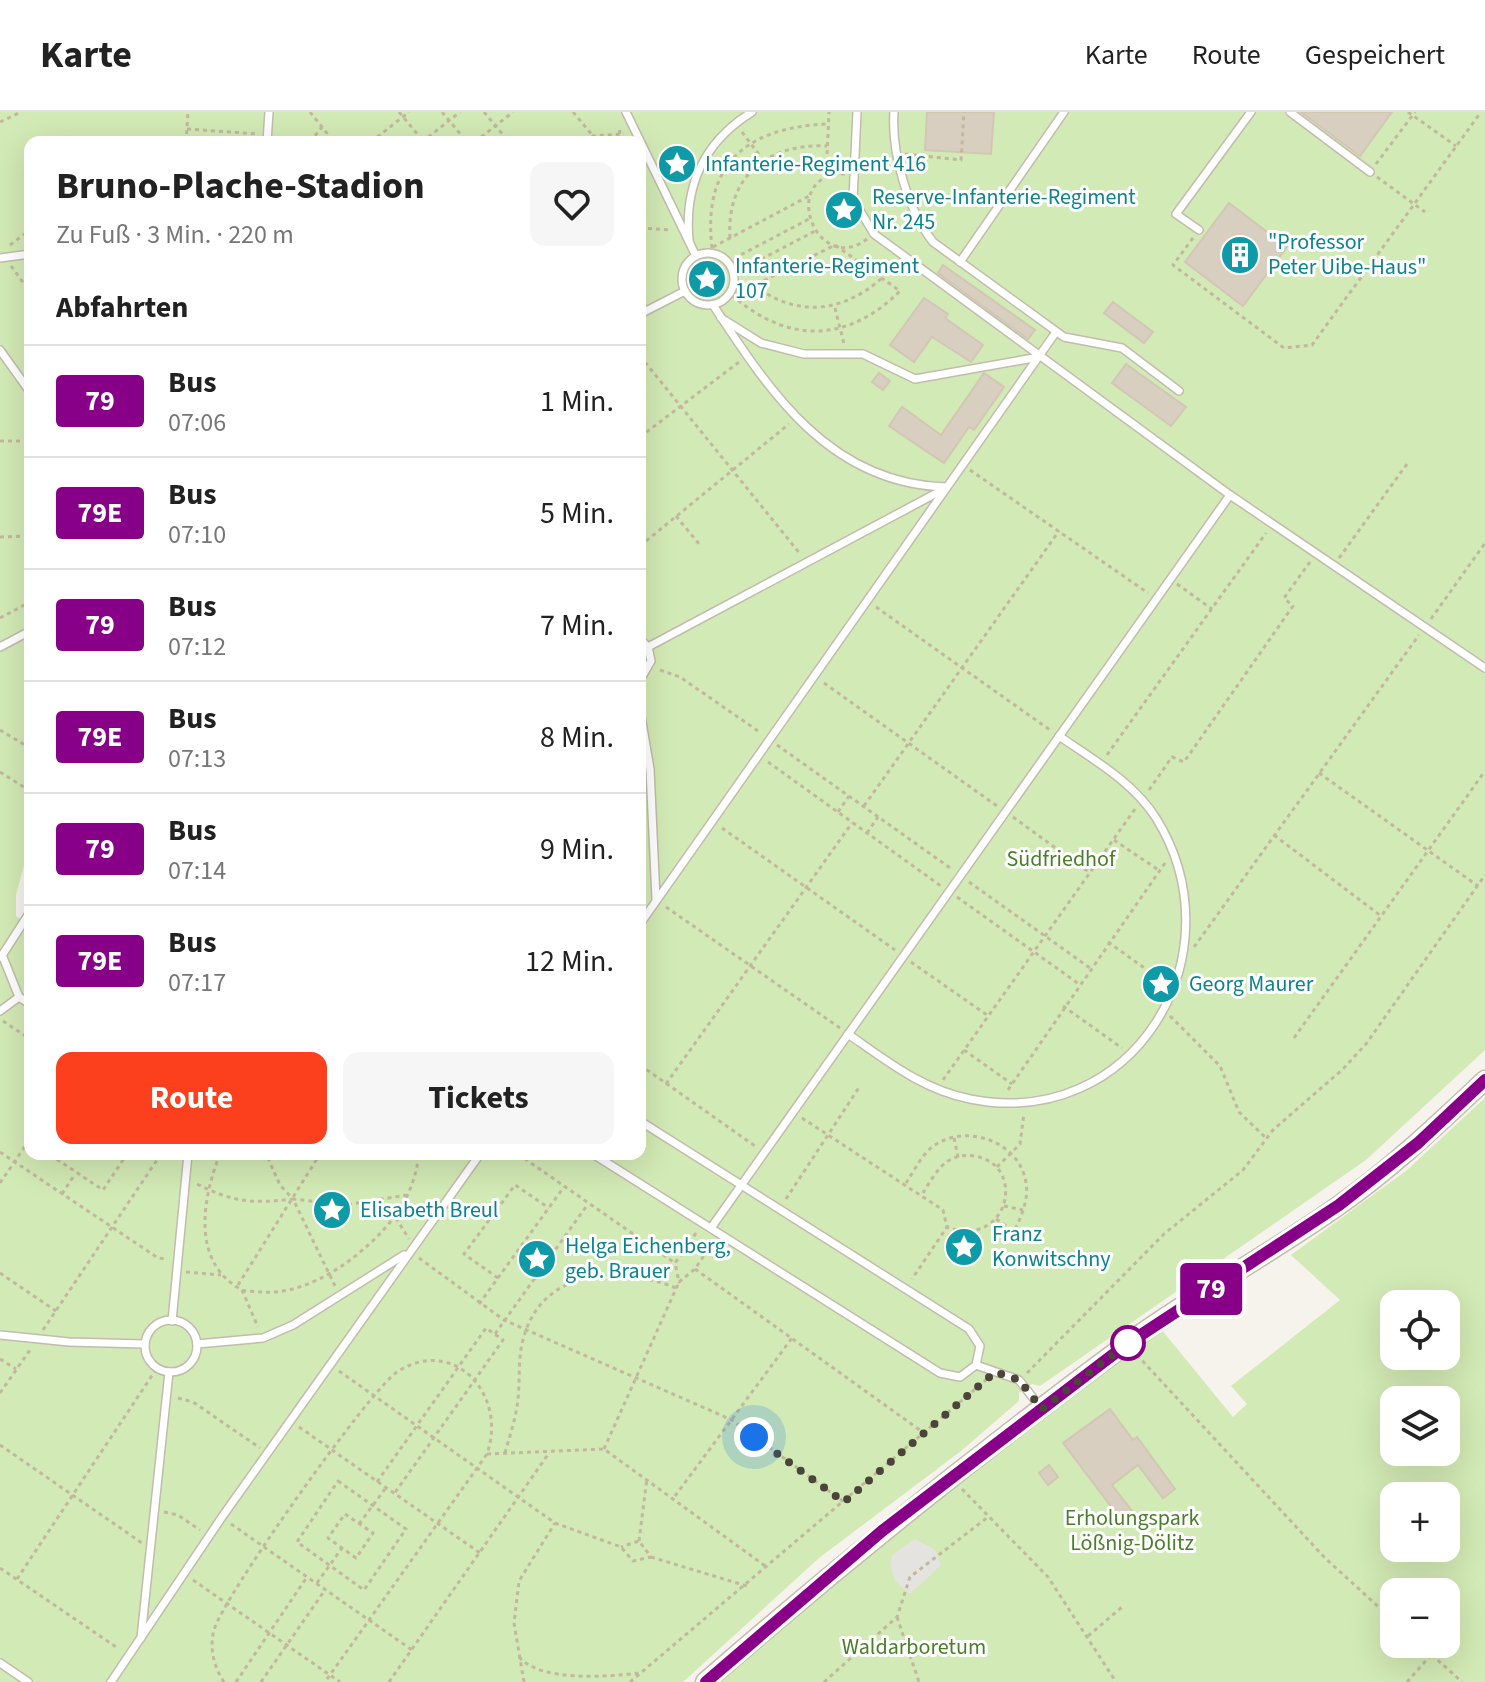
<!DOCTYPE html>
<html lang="de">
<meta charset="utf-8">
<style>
body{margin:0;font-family:"Source Sans 3",sans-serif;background:#f6f6f6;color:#222;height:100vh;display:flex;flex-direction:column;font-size:30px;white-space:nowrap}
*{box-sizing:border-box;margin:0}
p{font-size:26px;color:#767676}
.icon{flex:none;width:44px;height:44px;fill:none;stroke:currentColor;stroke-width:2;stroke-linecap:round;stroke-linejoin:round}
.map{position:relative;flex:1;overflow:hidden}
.sheet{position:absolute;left:24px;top:24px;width:622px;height:1024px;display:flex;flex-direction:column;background:#fff;border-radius:16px;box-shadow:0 8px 32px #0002}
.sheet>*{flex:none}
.badge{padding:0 16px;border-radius:6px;font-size:28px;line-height:52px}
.tools{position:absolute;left:1380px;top:1178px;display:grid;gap:16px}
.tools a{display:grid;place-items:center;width:80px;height:80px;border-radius:16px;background:#fff;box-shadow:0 8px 32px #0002;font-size:40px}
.you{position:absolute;width:40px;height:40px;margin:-20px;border:6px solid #fff;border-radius:50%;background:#1a73e8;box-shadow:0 0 0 12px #1a73e833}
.map>.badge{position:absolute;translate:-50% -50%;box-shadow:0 0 0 4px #fff}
h2{padding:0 32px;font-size:30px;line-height:72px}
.round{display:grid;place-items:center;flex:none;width:84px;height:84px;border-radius:16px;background:#f6f6f6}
.summary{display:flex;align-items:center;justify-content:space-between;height:136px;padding:0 32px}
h1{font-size:38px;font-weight:700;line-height:60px}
.button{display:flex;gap:16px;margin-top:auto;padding:16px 32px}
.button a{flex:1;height:92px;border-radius:16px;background:#fc3f1d;color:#fff;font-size:32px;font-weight:700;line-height:92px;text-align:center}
.button a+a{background:#f6f6f6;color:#222}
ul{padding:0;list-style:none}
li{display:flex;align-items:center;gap:24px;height:112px;padding:0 32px;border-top:2px solid #e0e0e0}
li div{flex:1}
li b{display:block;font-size:30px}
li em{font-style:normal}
li .badge{min-width:88px;font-weight:700;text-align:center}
header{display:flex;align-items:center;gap:48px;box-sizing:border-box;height:112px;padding:0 40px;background:#fff;border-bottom:2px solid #e0e0e0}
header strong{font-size:38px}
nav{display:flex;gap:44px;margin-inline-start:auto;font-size:28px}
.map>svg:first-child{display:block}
</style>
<header>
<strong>Karte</strong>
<nav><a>Karte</a><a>Route</a><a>Gespeichert</a></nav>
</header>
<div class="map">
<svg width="1485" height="1570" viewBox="0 0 1485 1570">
<rect width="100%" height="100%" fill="#f6f3ec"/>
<g fill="#d2eab5" fill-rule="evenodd">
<path d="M0 0H1485V938L1366 1048 1040 1274 1032 1272 1019 1281V1289L961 1339 819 1446 683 1570H0ZM30 30H640V1042H30V813L16 804V783L30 731Z"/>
<path d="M1485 986V1570H708L819 1470 1161 1217 1233 1305 1247 1292 1231 1274 1340 1188 1291 1143 1407 1058ZM1394 1192H1446V1244H1394ZM1394 1288H1446V1340H1394ZM1394 1384H1446V1436H1394ZM1394 1480H1446V1532H1394Z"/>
</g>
<polygon fill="#e5e3e0" points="915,1427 935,1438 941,1453 910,1482 896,1470 890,1453 892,1443"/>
<g fill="#d8cfc1" stroke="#d3c7b4" stroke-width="2">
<polygon points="927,0 994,0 991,42 925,38"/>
<polygon points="1301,0 1392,0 1360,44"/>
<polygon points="1229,91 1287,135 1243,194 1185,150"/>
<polygon points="943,153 1035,218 1028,227 938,161"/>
<polygon points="924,186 948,202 945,206 983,233 971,250 932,225 914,250 890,233"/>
<polygon points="1113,190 1153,220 1144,231 1104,201"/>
<polygon points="1126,252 1186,295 1171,314 1112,271"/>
<polygon points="879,261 890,269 883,278 872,270"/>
<polygon points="984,261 1004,275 974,318 969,315 944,351 889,314 902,295 941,323"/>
<polygon points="1110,1297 1133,1328 1137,1325 1175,1377 1163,1386 1138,1353 1112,1373 1136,1404 1125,1413 1063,1331"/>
<polygon points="1049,1353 1058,1365 1048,1373 1039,1361"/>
</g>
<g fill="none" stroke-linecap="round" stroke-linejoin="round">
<defs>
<g id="service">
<polyline points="626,0 696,144"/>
<polyline points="857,0 853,87 874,122 1230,383 1485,556"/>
<path d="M894 0C891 41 908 98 933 130L1064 225 1122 236 1179 279"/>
<polyline points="1290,0 1370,60"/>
<polyline points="267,30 269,0"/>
<polyline points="1199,118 1176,102 1251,0"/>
<path d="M689 128C684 73 705 29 752 0"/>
<circle cx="708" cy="167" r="26"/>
<polyline points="0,146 30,142"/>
<polyline points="960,150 1064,0"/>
<path d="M713 193C770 280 830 372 946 375"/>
<polyline points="640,202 685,179"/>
<polyline points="721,206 761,231 804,242 863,242 915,267 1039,245"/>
<polyline points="0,238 30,280"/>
<polyline points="640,527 648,535 651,549 640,568"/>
<polyline points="0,535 30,519"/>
<polyline points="648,535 946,376"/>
<polyline points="640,598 650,657 656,787"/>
<polyline points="640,812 1056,220"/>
<polyline points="1,845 30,800"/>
<polyline points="3,845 19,885 30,892"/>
<polyline points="0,899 19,885"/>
<path d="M848 922C887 949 923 978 970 987 1133 1020 1241 843 1156 706 1133 670 1094 648 1059 624"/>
<polyline points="593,1042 940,1261 960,1265 976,1253 980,1234 969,1217 640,1009"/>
<polyline points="711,1116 1230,383"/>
<circle cx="171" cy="1234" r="26"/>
<polyline points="172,1209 188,1042"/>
<polyline points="0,1223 69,1230 144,1232"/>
<polyline points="197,1232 263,1226 293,1213 404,1143"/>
<polyline points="976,1253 1019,1268 1041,1296"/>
<polyline points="141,1526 169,1260"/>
<polyline points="0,1551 28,1570"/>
<polyline points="111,1570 222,1405 480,1042"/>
</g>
<path id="tertiary" d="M705 1570C841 1452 980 1340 1125 1233 1193 1183 1269 1143 1338 1094 1391 1057 1438 1012 1485 968"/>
</defs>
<use href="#service" stroke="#c2bbae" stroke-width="10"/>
<use href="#tertiary" stroke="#c2bbae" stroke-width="21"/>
<g stroke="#c4b79f" stroke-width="3" stroke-dasharray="4 4" stroke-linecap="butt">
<polyline points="310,0 334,30"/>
<polyline points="399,0 424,30"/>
<polyline points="442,0 467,30"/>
<polyline points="484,0 509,30"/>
<polyline points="573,0 593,24"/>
<polyline points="1408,0 1456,34"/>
<polyline points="0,10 21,0"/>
<polyline points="187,17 259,22"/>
<polyline points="742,20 763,48"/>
<polyline points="186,30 188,0"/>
<polyline points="310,30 322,15"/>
<polyline points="371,30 409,0"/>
<polyline points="422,30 460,0"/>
<polyline points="475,30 513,0"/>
<polyline points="586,30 593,24 624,22"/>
<polyline points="619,30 620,14"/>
<polyline points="905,42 961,48 964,0"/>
<polyline points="1376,52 1415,0"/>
<path d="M845 62C777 61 816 166 867 127"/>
<polyline points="1377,65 1425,100"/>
<polyline points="826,66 829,0"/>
<polyline points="640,116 672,118"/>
<path d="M730 126C726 64 768 31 827 34"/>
<polyline points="1193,126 1173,153 1284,236 1312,233 1481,0"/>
<polyline points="10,133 30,118"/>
<polyline points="713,135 809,84"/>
<path d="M712 136C702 51 748 15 828 12"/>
<polyline points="727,150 809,107"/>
<polyline points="11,154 30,180"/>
<polyline points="733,162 815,119"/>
<path d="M754 173C796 206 843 201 882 166"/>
<path d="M721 190C759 171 797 152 835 133L900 179C848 231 788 232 733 184"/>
<polyline points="835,196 844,232"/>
<polyline points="640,244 801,443"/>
<polyline points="640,325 739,250"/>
<polyline points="0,329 30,329"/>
<polyline points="970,358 1148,481"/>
<polyline points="676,404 699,432"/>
<polyline points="0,425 30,424"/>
<polyline points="640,434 789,312"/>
<polyline points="1339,446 1407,352"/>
<polyline points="1177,472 1212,497"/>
<polyline points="876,495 1050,618"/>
<polyline points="0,506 30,490"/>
<polyline points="1431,507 1485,431"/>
<polyline points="660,558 680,565 761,621"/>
<polyline points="824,571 997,694"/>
<polyline points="0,618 30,636"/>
<polyline points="777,633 953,758"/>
<polyline points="1107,643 1266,421"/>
<polyline points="768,650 941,774"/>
<polyline points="0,660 30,679"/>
<polyline points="1319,661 1478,774"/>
<polyline points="1149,678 1172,645 1184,650 1293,494 1284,486 1310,450"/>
<polyline points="864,694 1059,419"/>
<polyline points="838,700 849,684"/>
<polyline points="1013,705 1090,761"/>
<polyline points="722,716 895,838"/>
<polyline points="867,721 878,705"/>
<polyline points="1274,723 1381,804"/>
<polyline points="1114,728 1157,757"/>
<polyline points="969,770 1090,856"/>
<polyline points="957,785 1079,872"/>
<polyline points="666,795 840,916"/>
<polyline points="1108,830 1164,870"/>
<polyline points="1194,835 1419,523"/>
<polyline points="911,850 987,903"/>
<polyline points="1063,894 1122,936"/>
<polyline points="1170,904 1220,954 1239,1000 1267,1027"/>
<polyline points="3,909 30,927"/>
<polyline points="1294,926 1485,659"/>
<polyline points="964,938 1012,972"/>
<polyline points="640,953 755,1034"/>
<polyline points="943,968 1135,697"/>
<polyline points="666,972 852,711"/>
<polyline points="1008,978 1165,751"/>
<polyline points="802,1006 943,1098 947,1115 912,1167"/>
<polyline points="954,1026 958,1045"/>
<polyline points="0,1040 158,1146 167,1147"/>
<polyline points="53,1042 52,1044 103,1078 127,1042"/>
<path d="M220 1042C202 1087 191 1151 242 1178 246 1180 256 1179 261 1180 311 1184 366 1142 395 1104 409 1085 416 1065 419 1042"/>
<polyline points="518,1042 675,1151"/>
<polyline points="997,1055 1020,1032 1024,1001"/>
<polyline points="0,1071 30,1027"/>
<path d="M906 1071C914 1059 921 1044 932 1035 965 1010 1020 1029 1026 1071 1029 1087 1021 1106 1014 1119L996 1107"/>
<path d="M197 1072C233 1090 252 1092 293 1087L280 1073 266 1042"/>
<path d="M923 1081C929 1071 936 1059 945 1051 953 1045 964 1042 974 1044 1028 1052 1009 1138 947 1115"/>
<polyline points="62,1082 75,1062"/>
<polyline points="786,1087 860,974"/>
<polyline points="1004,1094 1023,1098"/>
<polyline points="396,1106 409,1127"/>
<polyline points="696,1121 675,1151 679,1170 695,1157 713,1130"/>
<polyline points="419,1146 504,1208 732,1308 844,1390"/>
<polyline points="695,1157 924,1321"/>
<polyline points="186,1160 221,1163"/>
<polyline points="0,1161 56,1199"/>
<polyline points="498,1166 464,1142 515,1073 549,1096"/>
<polyline points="238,1173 320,1042"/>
<polyline points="335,1174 293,1087 345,1093 407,1083"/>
<polyline points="242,1178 258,1215"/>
<polyline points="479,1192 564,1075"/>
<polyline points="43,1218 161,1042"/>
<polyline points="495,1222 588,1092"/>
<polyline points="1137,1243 1325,1446 1394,1509"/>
<polyline points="0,1247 16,1257"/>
<polyline points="339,1259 555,1411 621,1435 633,1449 651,1445 639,1429 621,1435"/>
<polyline points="1027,1261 1164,1122 1243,1058 1273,1018 1343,957 1366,932 1485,763"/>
<polyline points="0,1281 30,1238"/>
<polyline points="178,1286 193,1290 260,1336"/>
<polyline points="299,1315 480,1441"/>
<polyline points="0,1333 142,1431"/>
<polyline points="604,1337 679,1170"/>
<path d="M505 1341C510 1323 516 1306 518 1287 520 1269 518 1250 522 1232 538 1157 617 1152 676 1176"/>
<polyline points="487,1342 604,1337 768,1456"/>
<polygon points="338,1369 406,1417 364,1478 297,1430"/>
<polyline points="377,1370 486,1216 503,1228 394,1382"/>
<polyline points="962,1377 1048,1465 1116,1570"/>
<polyline points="675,1384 792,1226"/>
<polyline points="164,1400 178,1403 200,1418"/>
<polygon points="345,1402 373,1421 356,1446 328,1426"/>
<polyline points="231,1412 412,1538"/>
<polyline points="359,1412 385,1377"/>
<polyline points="639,1429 647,1366"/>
<polyline points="651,1445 747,1474"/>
<polyline points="0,1456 119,1537"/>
<polyline points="17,1467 157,1256"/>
<polyline points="193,1468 340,1570"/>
<polyline points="317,1471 342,1436"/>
<polyline points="897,1505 919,1570"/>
<polyline points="1088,1524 1122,1495"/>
<polyline points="1420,1532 1462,1570"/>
<path d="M519 1545C541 1570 605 1565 640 1561"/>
<path d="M224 1570C214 1555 209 1536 214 1518 223 1485 369 1279 397 1260 453 1223 508 1282 487 1342L325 1570"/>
<polyline points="236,1570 307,1465"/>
<polyline points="261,1570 325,1478"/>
<polyline points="389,1570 549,1341"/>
<polyline points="524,1570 514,1511 519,1469 555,1411"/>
<polyline points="630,1570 987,1267"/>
<polyline points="824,1570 897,1505 910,1465 988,1405"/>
<polyline points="1407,1570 1431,1543"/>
</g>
<use href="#service" stroke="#fff" stroke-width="7"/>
<use href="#tertiary" stroke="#fff" stroke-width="18"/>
</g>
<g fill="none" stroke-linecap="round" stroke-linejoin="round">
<defs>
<polyline id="line" points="706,1570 882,1419 1127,1232 1339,1093 1418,1031 1485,968"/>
</defs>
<use href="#line" stroke="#fff" stroke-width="18"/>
<use href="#line" stroke="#808" stroke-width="12"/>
<polyline stroke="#4b4439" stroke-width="8" stroke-dasharray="0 14.4" points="754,1325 844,1390 995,1260 1019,1268 1042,1297 1128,1231"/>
</g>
<defs>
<symbol id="sight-disc" viewBox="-11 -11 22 22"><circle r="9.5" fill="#0f9aa8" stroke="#fff"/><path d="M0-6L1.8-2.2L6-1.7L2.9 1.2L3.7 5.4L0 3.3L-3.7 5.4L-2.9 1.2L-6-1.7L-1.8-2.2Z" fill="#fff"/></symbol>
<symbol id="building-disc" viewBox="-11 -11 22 22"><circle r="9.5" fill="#0f9aa8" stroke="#fff"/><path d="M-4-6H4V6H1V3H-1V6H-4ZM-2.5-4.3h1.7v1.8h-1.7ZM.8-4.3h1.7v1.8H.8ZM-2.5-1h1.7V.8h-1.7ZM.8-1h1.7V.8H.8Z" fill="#fff"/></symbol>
</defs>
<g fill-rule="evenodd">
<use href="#sight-disc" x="655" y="30" width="44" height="44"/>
<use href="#sight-disc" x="822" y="76" width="44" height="44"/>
<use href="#building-disc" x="1218" y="121" width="44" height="44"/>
<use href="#sight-disc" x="685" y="145" width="44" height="44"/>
<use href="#sight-disc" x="1139" y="850" width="44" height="44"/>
<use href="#sight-disc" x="310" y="1076" width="44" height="44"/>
<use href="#sight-disc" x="942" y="1113" width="44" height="44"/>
<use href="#sight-disc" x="515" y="1125" width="44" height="44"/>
</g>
<circle fill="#fff" stroke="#808" stroke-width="4" cx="1128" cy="1231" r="16"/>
<g text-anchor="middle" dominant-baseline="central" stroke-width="6" stroke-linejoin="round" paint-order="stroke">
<g font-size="22" fill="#0d838f" stroke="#fff" text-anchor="start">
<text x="705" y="52">Infanterie-Regiment 416</text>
<text x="872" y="85">Reserve-Infanterie-Regiment<tspan x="872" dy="25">Nr. 245</tspan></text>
<text x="1268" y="130">"Professor<tspan x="1268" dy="25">Peter Uibe-Haus"</tspan></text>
<text x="735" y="154">Infanterie-Regiment<tspan x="735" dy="25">107</tspan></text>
<text x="1189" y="872">Georg Maurer</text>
<text x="360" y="1098">Elisabeth Breul</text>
<text x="992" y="1122">Franz<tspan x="992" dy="25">Konwitschny</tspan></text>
<text x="565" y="1134">Helga Eichenberg,<tspan x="565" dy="25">geb. Brauer</tspan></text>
</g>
<g font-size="22" fill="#4a7f2a" stroke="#fff">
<text x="1061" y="747">Südfriedhof</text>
<text x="1132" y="1406">Erholungspark<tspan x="1132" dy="25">Lößnig-Dölitz</tspan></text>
<text x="914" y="1535">Waldarboretum</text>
</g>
</g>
</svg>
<div class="tools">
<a><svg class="icon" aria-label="locate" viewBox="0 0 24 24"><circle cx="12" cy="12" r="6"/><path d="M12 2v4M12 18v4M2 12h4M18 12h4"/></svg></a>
<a><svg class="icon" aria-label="layers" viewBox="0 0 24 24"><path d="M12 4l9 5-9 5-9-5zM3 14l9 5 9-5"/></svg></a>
<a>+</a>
<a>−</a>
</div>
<div class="you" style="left:754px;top:1325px"></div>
<b class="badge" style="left:1211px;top:1177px;background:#808;color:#fff">79</b>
<section class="sheet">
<div class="summary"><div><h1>Bruno-Plache-Stadion</h1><p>Zu Fuß · 3 Min. · 220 m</p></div><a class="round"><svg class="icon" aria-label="heart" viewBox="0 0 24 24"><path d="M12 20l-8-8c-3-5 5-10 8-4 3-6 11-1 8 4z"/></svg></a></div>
<h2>Abfahrten</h2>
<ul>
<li><span class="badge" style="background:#808;color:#fff">79</span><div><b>Bus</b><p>07:06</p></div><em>1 Min.</em></li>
<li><span class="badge" style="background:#808;color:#fff">79E</span><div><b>Bus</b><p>07:10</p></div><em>5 Min.</em></li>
<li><span class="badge" style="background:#808;color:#fff">79</span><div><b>Bus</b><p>07:12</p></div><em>7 Min.</em></li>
<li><span class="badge" style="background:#808;color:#fff">79E</span><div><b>Bus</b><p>07:13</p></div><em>8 Min.</em></li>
<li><span class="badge" style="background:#808;color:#fff">79</span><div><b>Bus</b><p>07:14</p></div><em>9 Min.</em></li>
<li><span class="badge" style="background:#808;color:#fff">79E</span><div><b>Bus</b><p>07:17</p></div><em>12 Min.</em></li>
</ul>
<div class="button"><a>Route</a><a>Tickets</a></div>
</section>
</div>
